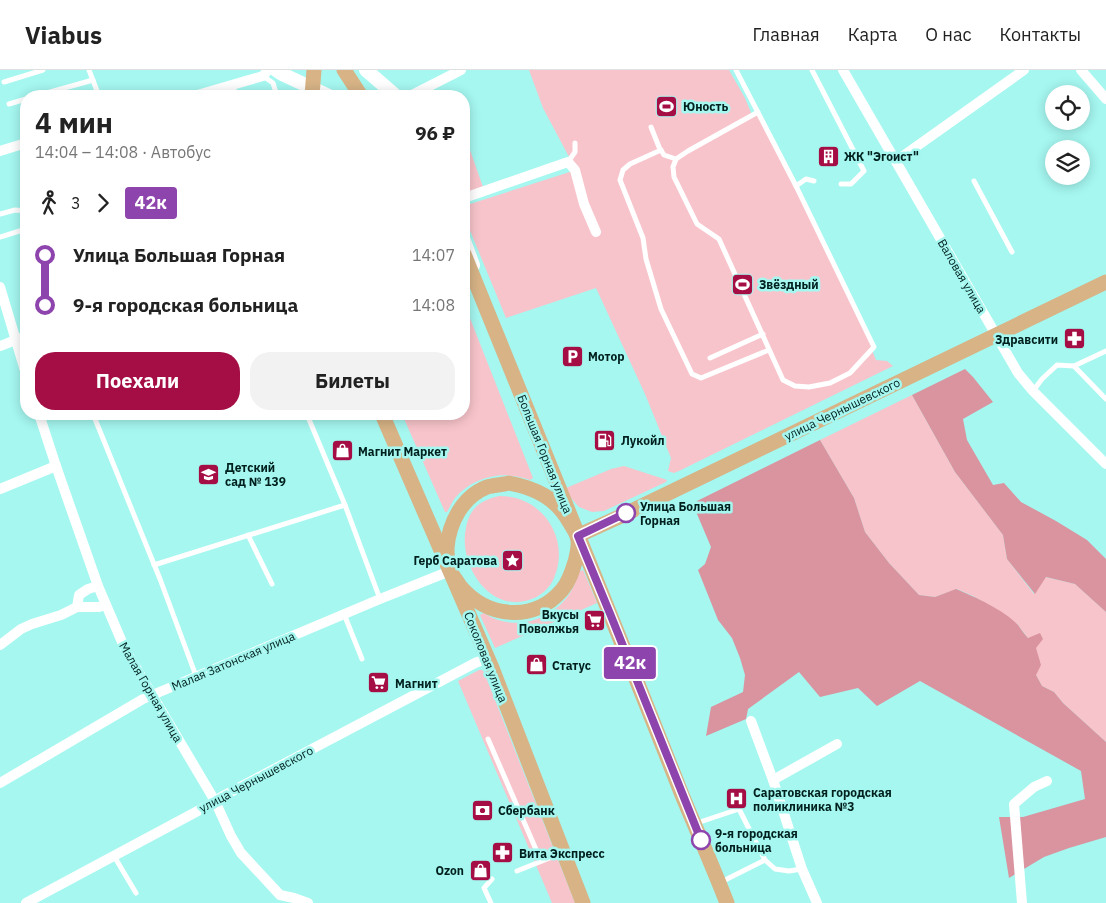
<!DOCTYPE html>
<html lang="ru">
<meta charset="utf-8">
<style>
body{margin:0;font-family:"IBM Plex Sans",sans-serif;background:#f2f2f2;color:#222;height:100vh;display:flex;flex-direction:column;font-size:19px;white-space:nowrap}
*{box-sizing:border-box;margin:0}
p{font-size:16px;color:#767676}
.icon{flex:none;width:28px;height:28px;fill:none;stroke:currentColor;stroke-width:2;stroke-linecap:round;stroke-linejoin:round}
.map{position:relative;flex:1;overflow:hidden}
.details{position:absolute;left:20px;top:20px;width:450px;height:330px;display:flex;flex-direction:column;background:#fff;border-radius:20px;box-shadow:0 2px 12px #0003}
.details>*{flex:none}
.badge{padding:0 10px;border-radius:4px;font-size:18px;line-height:32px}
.fabs{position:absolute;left:1045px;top:15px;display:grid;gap:10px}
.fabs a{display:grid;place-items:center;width:45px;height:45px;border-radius:50%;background:#fff;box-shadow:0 2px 12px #0003;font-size:25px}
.map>.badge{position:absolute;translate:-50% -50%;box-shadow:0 0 0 2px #fff}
.legs{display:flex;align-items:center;gap:8px;height:55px;padding:0 15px;font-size:16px}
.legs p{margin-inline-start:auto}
.overview{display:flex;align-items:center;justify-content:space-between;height:85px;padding:0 15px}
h1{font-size:28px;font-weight:700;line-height:38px}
.button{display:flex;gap:10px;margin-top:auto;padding:10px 15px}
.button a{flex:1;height:58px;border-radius:20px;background:#a50e44;color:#fff;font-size:20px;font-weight:700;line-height:58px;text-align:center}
.button a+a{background:#f2f2f2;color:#222}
ul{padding:0 15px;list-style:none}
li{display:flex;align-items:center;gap:18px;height:50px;font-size:19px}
li i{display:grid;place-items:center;width:8px;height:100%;margin:0 6px;background:currentColor}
li i::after{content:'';width:12px;height:12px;margin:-6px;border:4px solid;border-radius:50%;background:#fff}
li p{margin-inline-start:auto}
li:first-child i{background:linear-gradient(#0000 50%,currentColor 0)}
li:last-child i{background:linear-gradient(currentColor 50%,#0000 0)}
header{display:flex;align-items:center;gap:30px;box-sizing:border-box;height:70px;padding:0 25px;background:#fff;border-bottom:1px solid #e0e0e0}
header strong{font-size:24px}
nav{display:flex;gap:28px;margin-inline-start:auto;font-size:18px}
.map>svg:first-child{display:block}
</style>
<header>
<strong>Viabus</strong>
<nav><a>Главная</a><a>Карта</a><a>О нас</a><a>Контакты</a></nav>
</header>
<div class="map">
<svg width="1106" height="833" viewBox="0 0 1106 833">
<rect width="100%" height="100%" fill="#a5f7f0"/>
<g fill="#f8c4cb">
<polygon points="529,0 729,0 745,28 752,45 758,42 869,265 872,280 876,290 887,291 893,296 681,400 674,403 668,401 671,388 645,324 596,218 506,248 464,146 464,139 467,135 579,99 568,85 543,38"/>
<polygon points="464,63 483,117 464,123"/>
<path d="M464 233 533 408 530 410C504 400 474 406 455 428 452 432 450 437 447 442H445L402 344H464Z"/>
<polygon points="912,325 955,402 1003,465 1007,489 1034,524 1045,507 1075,514 1106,542 1106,672 1063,633 1054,622 1042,616 1036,605 1028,568 1017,554 994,538 973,526 957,519 935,527 919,525 889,493 865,462 854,428 820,370"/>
<polygon points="624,396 667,410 666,412 604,441 592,442 579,437 571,428 566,418 611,399"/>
<path d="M499 426C542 425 571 469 554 508 550 518 540 527 529 530 489 543 458 494 466 458 467 451 470 443 475 438 481 431 491 428 499 426Z"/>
<path d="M583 500 597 533 495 578 480 545 484 543C519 567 571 544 578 502Z"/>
<polygon points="479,600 482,600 484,602 575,833 552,833 458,611"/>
</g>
<g fill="#d9949f">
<polygon points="965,299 973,307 993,332 963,349 967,370 993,415 1004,413 1021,432 1056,451 1087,470 1106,489 1106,542 1075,514 1046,507 1035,524 1007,489 1003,465 955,402 912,325"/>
<path d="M820 370 854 428 865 462 889 493 919 525 935 527 956 519C975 527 1004 540 1018 555 1021 559 1024 564 1028 568L1040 563 1043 569 1036 578 1041 595 1036 605 1042 616 1054 622 1063 633 1106 672V767L1069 778 1044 787 1009 808 999 747H1023L1085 729 1081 701 920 611 877 636 858 618 820 627 799 602 748 639 746 649 706 666 711 637 743 622 745 605 740 588 732 568 718 550 698 500 705 494 711 477 697 444V431Z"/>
</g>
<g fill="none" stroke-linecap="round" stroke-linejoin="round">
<g stroke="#fff" stroke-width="5">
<polyline points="89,0 99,26"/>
<polyline points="736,0 796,116 874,277 850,303 830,313 809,317 795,316 783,310 719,169 697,154 674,107 673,97 676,89 688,81 758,42"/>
<polyline points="812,0 864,101 851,114 841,114"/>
<polyline points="263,6 273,13 277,26"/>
<polyline points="4,12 43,0"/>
<polyline points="232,16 237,26"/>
<polyline points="36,26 93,10"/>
<polyline points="9,34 26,29"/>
<polyline points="651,57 659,77 664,85 676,89"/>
<polyline points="661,80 630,94 623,100 620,110 643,168 646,189 661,239 692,304 701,308 769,280"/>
<polyline points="568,92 575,82 575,73"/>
<polyline points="974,111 1012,182"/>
<polyline points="796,116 806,109 814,111"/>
<polyline points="0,144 15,140 26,141"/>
<polyline points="0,167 26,159"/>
<polyline points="710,288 763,264"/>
<polyline points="1074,296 1106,281"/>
<polyline points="1033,321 1042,309 1057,295 1074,296 1106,329"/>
<polyline points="93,344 160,509 196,606"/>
<polyline points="295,344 308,347 345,435 380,529"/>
<polyline points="248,465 272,514"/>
<polyline points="154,495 345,435"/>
<polyline points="344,544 362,589"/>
<polyline points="488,669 541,791"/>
<polyline points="697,753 739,739 765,790"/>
<polyline points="114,786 136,823"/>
<polyline points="517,801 562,783"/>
<polyline points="721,812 765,790 775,799 789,801 802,799"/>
<polyline points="491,833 484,818 492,809"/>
</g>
<g stroke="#fff" stroke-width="10">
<polyline points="843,0 1018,303 1033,321 1106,394"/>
<polyline points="1081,0 1106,29"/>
<polyline points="194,26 263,6 268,0"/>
<polyline points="410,26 461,0"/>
<polyline points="0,81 26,73"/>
<polyline points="896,91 1024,0"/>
<polyline points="464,128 568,92 575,100 584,134 596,162"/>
<polyline points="0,217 26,304"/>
<polyline points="0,276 26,266"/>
<polyline points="39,344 56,396 98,516 125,579 215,731 231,766 241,783 280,825 294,828 308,833"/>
<polyline points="0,419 56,396"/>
<polyline points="77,537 99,537 106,535"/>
<polyline points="0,575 21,559 32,554 61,545 77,537 79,525 88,519 98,516"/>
<polyline points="751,651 773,710 802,799 817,833"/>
<polyline points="773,710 837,674"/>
<polyline points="0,713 143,629 380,529 450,501"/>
<polyline points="26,833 207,736 223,726 475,593 488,588"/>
<polyline points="1022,833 1014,734 1034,717 1047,711"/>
</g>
<g stroke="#fff" stroke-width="14">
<polyline points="276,0 282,4 329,26"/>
<polyline points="366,0 396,26"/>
<polyline points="464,171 473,195"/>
</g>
<g stroke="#d7b386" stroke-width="15">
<polyline points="344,0 361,26"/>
<polyline points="312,26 314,0"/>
<path d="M464 184C537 364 611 544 682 725 697 761 713 797 727 833"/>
<polyline points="382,344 492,598 583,833"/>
<path d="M509 413C536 418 556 428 570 453 572 457 576 462 577 466 580 474 577 484 575 492 572 502 569 512 562 520 534 553 487 548 460 516 457 511 452 505 450 500 447 493 447 485 447 478 449 453 462 427 487 417 493 415 502 415 509 413Z"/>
<polyline points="577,466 619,447 1106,212"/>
</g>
</g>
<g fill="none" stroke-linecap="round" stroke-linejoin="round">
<defs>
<polyline id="line-1" points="626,443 578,466 611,546 701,770"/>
</defs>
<use href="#line-1" stroke="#fff" stroke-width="11"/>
<use href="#line-1" stroke="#8e44ad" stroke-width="8"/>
</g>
<defs>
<symbol id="stadium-square" viewBox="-11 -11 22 22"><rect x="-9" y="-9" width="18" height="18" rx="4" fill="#a50e44" stroke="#a5f7f0"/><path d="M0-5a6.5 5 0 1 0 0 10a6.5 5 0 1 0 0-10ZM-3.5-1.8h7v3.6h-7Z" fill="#fff"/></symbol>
<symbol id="building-square" viewBox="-11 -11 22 22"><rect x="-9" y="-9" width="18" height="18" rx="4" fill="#a50e44" stroke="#a5f7f0"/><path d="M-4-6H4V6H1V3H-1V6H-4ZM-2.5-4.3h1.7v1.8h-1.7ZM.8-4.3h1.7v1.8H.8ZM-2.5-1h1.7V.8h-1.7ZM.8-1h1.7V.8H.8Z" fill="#fff"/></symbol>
<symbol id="pharmacy-square" viewBox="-11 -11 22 22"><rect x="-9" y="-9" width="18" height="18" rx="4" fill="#a50e44" stroke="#a5f7f0"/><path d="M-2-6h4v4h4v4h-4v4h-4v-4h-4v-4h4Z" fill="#fff"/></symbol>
<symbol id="parking-square" viewBox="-11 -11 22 22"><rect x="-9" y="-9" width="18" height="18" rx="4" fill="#a50e44" stroke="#a5f7f0"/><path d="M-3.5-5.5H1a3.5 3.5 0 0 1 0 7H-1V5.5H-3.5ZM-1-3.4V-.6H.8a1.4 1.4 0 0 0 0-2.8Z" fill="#fff"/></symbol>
<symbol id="fuel-square" viewBox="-11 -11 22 22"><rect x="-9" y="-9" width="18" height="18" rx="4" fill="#a50e44" stroke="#a5f7f0"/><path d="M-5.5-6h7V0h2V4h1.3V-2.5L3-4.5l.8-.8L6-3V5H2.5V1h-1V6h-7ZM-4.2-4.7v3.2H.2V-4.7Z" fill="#fff"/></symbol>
<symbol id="shop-square" viewBox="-11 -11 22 22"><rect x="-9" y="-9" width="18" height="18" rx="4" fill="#a50e44" stroke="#a5f7f0"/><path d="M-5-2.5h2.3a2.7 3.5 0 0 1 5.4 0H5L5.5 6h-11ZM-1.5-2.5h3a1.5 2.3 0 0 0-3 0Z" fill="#fff"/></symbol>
<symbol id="school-square" viewBox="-11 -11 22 22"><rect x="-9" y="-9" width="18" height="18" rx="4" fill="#a50e44" stroke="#a5f7f0"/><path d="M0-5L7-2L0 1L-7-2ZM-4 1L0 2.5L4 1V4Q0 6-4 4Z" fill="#fff"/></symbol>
<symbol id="sight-square" viewBox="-11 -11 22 22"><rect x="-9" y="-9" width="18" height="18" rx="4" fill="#a50e44" stroke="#a5f7f0"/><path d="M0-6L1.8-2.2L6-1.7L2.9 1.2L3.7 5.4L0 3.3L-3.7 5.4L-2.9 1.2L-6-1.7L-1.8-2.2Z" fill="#fff"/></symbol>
<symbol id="supermarket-square" viewBox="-11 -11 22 22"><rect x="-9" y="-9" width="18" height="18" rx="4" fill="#a50e44" stroke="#a5f7f0"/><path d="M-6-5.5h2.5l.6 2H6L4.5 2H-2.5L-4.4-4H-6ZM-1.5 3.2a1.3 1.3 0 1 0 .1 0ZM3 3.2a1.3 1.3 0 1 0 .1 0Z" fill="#fff"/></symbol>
<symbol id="hospital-square" viewBox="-11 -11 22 22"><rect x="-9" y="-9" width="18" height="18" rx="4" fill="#a50e44" stroke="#a5f7f0"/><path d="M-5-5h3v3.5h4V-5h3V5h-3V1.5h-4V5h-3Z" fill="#fff"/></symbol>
<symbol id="bank-square" viewBox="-11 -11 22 22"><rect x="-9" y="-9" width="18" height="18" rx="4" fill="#a50e44" stroke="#a5f7f0"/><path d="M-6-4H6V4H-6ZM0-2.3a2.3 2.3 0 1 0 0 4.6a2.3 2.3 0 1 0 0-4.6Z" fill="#fff"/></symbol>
</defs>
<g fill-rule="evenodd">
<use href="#stadium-square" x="654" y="24" width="25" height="25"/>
<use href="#building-square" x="816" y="74" width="25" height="25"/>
<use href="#stadium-square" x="730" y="202" width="25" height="25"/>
<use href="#pharmacy-square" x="1062" y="256" width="25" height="25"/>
<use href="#parking-square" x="560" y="274" width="25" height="25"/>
<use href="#fuel-square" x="592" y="358" width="25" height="25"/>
<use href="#shop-square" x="330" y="368" width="25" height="25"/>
<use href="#school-square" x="196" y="392" width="25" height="25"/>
<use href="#sight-square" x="500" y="478" width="25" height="25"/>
<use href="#supermarket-square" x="582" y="538" width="25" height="25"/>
<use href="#shop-square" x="524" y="582" width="25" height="25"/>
<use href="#supermarket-square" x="366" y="600" width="25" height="25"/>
<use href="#hospital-square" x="724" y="716" width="25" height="25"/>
<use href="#bank-square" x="470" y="728" width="25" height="25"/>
<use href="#pharmacy-square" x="490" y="770" width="25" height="25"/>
<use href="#shop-square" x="468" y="788" width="25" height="25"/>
</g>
<g fill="#fff" stroke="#8e44ad" stroke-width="2.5">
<circle cx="626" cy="443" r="9"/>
<circle cx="701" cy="770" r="9"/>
</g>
<g text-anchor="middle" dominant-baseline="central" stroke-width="5" stroke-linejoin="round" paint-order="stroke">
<g font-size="12" font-weight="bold" fill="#00201e" stroke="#a5f7f0" text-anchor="start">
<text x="683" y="36">Юность</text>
<text x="844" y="86">ЖК "Эгоист"</text>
<text x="759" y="214">Звёздный</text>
<text x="1058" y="269" text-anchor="end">Здравсити</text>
<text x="588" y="286">Мотор</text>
<text x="621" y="370">Лукойл</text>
<text x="358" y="381">Магнит Маркет</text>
<text x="225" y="397">Детский<tspan x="225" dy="14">сад № 139</tspan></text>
<text x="497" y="490" text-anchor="end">Герб Саратова</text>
<text x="579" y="544" text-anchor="end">Вкусы<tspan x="579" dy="14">Поволжья</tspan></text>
<text x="552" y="595">Статус</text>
<text x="395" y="613">Магнит</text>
<text x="753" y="722">Саратовская городская<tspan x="753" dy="14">поликлиника №3</tspan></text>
<text x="498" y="740">Сбербанк</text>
<text x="519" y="783">Вита Экспресс</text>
<text x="464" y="800" text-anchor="end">Ozon</text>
</g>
<g font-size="12" fill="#00201e" stroke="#a5f7f0">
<text transform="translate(962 206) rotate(60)">Валовая улица</text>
<text transform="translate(842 339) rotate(-26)">улица Чернышевского</text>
<text transform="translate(545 384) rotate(68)">Большая Горная улица</text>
<text transform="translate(486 587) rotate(68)">Соколовая улица</text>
<text transform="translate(233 591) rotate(-23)">Малая Затонская улица</text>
<text transform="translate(151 622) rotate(60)">Малая Горная улица</text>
<text transform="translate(256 709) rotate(-28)">улица Чернышевского</text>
</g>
<g font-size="12" font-weight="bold" fill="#00201e" stroke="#a5f7f0" text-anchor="start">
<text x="640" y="436">Улица Большая<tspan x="640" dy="14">Горная</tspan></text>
<text x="715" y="763">9-я городская<tspan x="715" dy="14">больница</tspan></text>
</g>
</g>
</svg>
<div class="fabs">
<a><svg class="icon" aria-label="locate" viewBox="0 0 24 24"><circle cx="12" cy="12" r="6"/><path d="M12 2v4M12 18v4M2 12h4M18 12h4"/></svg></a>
<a><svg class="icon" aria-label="layers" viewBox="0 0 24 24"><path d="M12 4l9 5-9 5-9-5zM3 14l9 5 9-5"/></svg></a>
</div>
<b class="badge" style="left:630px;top:593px;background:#8e44ad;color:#fff">42к</b>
<section class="details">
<div class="overview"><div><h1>4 мин</h1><p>14:04 – 14:08 · Автобус</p></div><b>96 ₽</b></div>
<div class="legs"><svg class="icon" aria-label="walk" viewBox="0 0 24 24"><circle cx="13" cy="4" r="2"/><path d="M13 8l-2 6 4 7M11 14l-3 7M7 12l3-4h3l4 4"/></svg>3<svg class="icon" aria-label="forward" viewBox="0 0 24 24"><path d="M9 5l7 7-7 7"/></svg><b class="badge" style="background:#8e44ad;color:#fff">42к</b></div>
<ul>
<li><i style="color:#8e44ad"></i><b>Улица Большая Горная</b><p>14:07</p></li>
<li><i style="color:#8e44ad"></i><b>9-я городская больница</b><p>14:08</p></li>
</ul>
<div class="button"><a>Поехали</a><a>Билеты</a></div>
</section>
</div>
